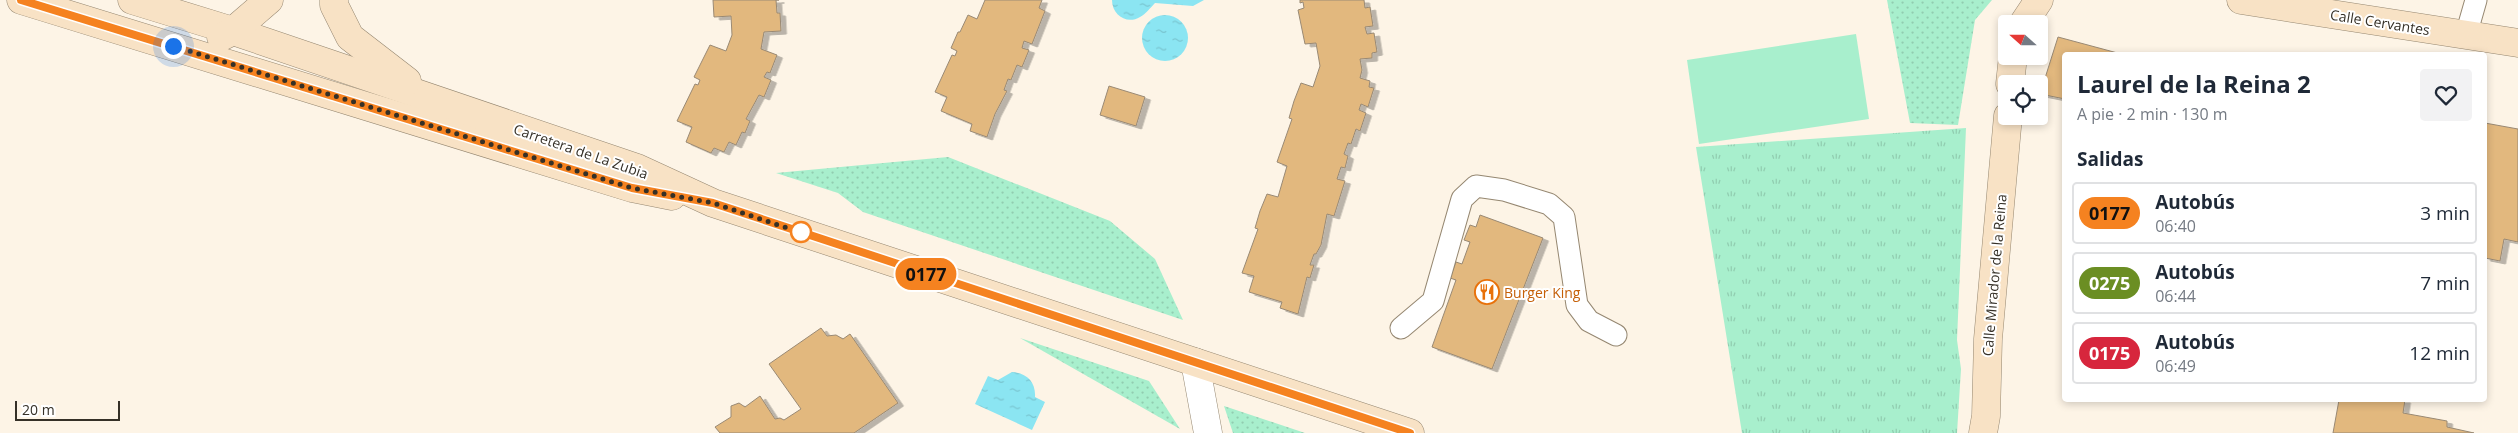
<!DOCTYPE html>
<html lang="es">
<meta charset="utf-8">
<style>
body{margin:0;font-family:"Open Sans",sans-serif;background:#f2f2f3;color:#1f2937;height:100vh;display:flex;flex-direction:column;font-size:19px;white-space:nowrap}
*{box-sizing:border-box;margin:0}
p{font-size:16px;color:#747a83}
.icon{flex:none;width:28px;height:28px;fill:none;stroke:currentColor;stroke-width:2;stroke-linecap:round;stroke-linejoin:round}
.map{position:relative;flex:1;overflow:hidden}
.drawer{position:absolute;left:2062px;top:52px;width:425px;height:350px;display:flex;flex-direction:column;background:#fff;border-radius:5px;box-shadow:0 2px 8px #0003}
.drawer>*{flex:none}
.badge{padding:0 10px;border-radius:16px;font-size:18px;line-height:32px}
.needle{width:32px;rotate:291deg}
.buttons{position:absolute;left:1998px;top:15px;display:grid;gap:10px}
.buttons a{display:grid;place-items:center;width:50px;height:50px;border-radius:5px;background:#fff;box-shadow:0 2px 8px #0003;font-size:25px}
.scale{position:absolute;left:15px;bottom:12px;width:105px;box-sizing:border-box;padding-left:5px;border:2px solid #353027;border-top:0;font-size:14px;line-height:18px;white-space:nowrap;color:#353027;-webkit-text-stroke:4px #fff;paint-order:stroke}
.you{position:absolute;width:25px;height:25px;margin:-12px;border:4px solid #fff;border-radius:50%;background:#1a73e8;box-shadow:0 0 0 8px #1a73e833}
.map>.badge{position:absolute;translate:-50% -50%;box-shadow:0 0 0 2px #fff}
h2{padding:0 15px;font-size:19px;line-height:45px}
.round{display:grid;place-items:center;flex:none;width:52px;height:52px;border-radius:5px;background:#f2f2f3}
.headline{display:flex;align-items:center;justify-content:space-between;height:85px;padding:0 15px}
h1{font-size:24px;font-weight:700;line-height:38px}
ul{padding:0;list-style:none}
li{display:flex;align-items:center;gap:15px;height:62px;margin:0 10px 8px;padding:0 5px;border:2px solid #e0e1e3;border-radius:5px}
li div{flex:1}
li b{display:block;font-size:19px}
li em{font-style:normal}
li .badge{min-width:55px;font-weight:700;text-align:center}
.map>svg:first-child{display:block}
</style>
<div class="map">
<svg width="2518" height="433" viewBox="0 0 2518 433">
<defs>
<pattern id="grass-dots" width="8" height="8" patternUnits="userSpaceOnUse" patternTransform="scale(1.25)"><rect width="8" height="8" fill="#a8efcd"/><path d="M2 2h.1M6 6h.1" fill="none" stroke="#91cdb0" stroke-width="1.8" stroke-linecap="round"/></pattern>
<pattern id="park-tufts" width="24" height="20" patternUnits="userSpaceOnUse" patternTransform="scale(1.25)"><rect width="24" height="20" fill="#a8efcd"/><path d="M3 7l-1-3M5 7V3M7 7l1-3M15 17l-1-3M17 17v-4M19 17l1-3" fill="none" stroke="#91cdb0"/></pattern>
<pattern id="water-ripples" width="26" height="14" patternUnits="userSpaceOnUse" patternTransform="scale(1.25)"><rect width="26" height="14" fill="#8be5f2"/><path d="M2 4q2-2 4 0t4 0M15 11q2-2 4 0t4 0" fill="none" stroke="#79c5d0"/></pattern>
<filter id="shadow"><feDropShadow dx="5.5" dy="3" stdDeviation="0" flood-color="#0004"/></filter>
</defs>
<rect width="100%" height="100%" fill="#fdf4e6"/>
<g fill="url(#grass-dots)">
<polygon points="1887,0 1992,0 1975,20 1958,125 1910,123"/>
<polygon points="948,157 1110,221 1155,259 1183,320 863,212 838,193 776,173"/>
<polygon points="1020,338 1149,381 1180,429"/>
<polygon points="1224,406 1305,433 1233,433"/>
</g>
<polygon fill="url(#park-tufts)" points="1966,128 1957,340 1961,369 1957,433 1742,433 1696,147"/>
<polygon fill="#a8efcd" points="1856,34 1869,119 1699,144 1687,60"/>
<g fill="url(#water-ripples)">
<path d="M1112 0H1204L1193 6 1155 3C1150 8 1146 14 1140 17 1127 25 1112 15 1112 0Z"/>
<circle cx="1165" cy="38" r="23"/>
<path d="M1012 372C1027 373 1036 382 1035 397L1045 402 1032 430 975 404 988 376 998 380Z"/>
</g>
<g fill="#e2b87e" stroke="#998974" filter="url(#shadow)">
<polygon points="713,0 779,0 776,0 777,13 780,13 781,31 764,32 761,49 777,55 770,73 767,72 764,77 771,80 764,97 759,95 746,119 750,121 745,133 742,132 736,145 729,142 724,152 714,148 711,153 686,142 692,127 677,121 695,84 698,85 700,80 694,77 710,45 726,51 732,35 731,16 714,17"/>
<polygon points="985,0 1042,0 1039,8 1045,11 1032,44 1024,41 1022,48 1029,50 1022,67 1017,65 1011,80 1008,79 1004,90 1007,91 995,114 987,137 970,131 972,124 941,111 947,97 935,92 952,55 955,56 957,51 951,48 958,32 960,32 968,15 977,19"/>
<polygon points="1300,0 1364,0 1365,8 1370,7 1373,26 1365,27 1367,34 1374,33 1377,52 1372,53 1372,58 1360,59 1362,70 1360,78 1370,81 1369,87 1374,88 1368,107 1361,104 1359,110 1366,113 1360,131 1356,129 1351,144 1348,143 1344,154 1348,156 1345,168 1341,167 1337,179 1345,181 1334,216 1327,214 1321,245 1316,254 1314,254 1310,265 1314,265 1310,278 1307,277 1298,314 1280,308 1282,302 1249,292 1254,276 1242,273 1258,229 1255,228 1260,211 1267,194 1278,197 1287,166 1277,162 1292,119 1289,118 1294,101 1301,83 1313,87 1320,66 1316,43 1305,44 1298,10 1304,8 1303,2 1300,3"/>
<polygon points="2058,37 2125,55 2065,55 2065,99 2040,94"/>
<polygon points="1109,86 1145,97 1136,126 1100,115"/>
<polygon points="2485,123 2518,129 2518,242 2504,239 2500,261 2485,258"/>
<polygon points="1480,215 1543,238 1492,369 1432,347 1456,280 1450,278 1456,262 1462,264 1470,242 1464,240 1470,225 1476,227"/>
<polygon points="821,328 827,336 836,335 843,339 850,334 898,403 854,433 720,433 715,427 731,417 731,406 739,403 745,407 760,396 775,419 780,418 784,420 801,409 769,364"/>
<polygon points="2339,400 2405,400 2403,413 2447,421 2447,427 2474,433 2333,433"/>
</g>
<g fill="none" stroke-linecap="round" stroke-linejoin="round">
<defs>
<g id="lane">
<polyline points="2466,35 2476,0"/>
<polyline points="1401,328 1433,301 1462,199 1476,186 1504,190 1549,204 1564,217 1577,305 1589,321 1616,335"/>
</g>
<polyline id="street" points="1195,362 1208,433"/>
<g id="secondary">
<polyline points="21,0 632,188 672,196"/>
<polyline points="132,0 233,31 637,168 713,203 1410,433"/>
<polyline points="334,0 334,5 350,37 407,81"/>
<polyline points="2241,0 2518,43"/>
<polyline points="2023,24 2039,0"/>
<polyline points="221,37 233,31 269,0"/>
<polyline points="2010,84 2013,56"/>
<polyline points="1983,433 1986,416 1988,339 2008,116"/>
</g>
</defs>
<use href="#lane" stroke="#958771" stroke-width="23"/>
<use href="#street" stroke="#958771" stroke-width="29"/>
<use href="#secondary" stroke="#958771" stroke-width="29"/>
<use href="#lane" stroke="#fff" stroke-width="21"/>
<use href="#street" stroke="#fff" stroke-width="28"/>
<use href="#secondary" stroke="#f8e2c5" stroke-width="28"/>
</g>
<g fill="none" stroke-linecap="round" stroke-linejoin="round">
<defs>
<polyline id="line" points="21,0 632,188 713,203 1410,433"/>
</defs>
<use href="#line" stroke="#fff" stroke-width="11"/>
<use href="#line" stroke="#f58220" stroke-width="8"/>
<polyline stroke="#353027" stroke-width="5" stroke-dasharray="0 9" points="173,46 632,188 713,203 808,235 801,232"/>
</g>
<defs>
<symbol id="restaurant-ring" viewBox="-11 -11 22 22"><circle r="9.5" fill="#fff" stroke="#e8710a" stroke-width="1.5"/><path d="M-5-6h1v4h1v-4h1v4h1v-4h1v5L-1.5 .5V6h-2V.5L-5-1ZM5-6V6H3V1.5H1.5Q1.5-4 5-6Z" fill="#e8710a"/></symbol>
</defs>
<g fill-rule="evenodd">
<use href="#restaurant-ring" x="1473" y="278" width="28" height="28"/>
</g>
<circle fill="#fff" stroke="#f58220" stroke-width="2.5" cx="801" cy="232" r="10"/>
<g text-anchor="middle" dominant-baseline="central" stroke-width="4" stroke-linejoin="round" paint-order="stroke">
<g font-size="14" fill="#353027" stroke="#fff">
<text transform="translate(2380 22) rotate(9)">Calle Cervantes</text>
<text transform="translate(581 151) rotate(19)">Carretera de La Zubia</text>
<text transform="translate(1994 275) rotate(-85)">Calle Mirador de la Reina</text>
</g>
<g font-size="14" fill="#c56008" stroke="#fff" text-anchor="start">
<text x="1504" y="292">Burger King</text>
</g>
</g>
</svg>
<div class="buttons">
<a><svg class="needle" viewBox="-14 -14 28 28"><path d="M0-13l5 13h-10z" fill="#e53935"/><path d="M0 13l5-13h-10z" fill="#747a83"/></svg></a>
<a><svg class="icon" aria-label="locate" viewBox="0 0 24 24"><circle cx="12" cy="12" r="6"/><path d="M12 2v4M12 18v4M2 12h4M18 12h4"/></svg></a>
</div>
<div class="scale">20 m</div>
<div class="you" style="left:173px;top:46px"></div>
<b class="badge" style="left:926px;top:274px;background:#f58220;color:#111">0177</b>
<section class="drawer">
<div class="headline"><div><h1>Laurel de la Reina 2</h1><p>A pie · 2 min · 130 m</p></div><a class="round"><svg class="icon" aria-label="heart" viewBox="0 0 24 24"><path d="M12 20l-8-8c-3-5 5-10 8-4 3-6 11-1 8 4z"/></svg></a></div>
<h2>Salidas</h2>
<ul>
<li><span class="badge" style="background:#f58220;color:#111">0177</span><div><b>Autobús</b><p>06:40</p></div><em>3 min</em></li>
<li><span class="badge" style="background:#6b8e23;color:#fff">0275</span><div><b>Autobús</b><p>06:44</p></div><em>7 min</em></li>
<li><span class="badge" style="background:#d7263d;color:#fff">0175</span><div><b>Autobús</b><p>06:49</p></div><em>12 min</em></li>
</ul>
</section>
</div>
